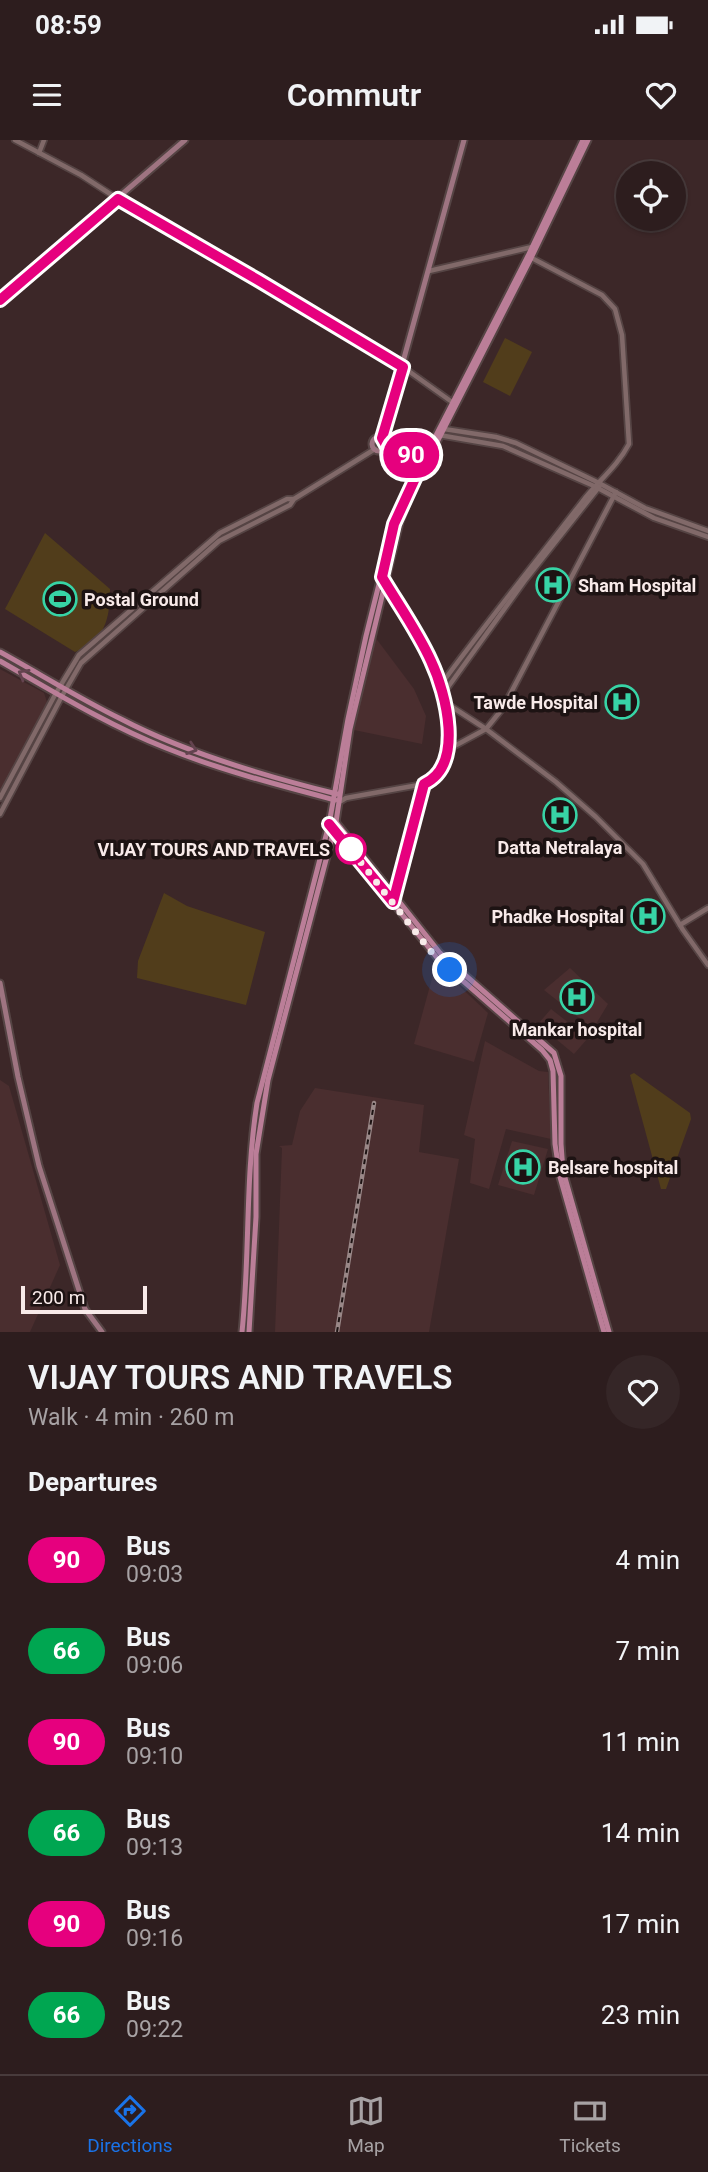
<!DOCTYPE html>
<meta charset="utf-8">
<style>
body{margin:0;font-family:Roboto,sans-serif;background:#352627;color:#f1f3f6;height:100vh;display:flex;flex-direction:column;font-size:26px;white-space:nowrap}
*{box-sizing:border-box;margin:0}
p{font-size:23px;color:#a7a2a4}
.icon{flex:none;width:38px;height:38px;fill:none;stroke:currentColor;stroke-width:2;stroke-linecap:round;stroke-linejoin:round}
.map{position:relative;height:1192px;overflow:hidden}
.panel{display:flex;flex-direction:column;background:#2d1d1e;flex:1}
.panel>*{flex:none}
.badge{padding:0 14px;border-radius:23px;font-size:24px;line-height:46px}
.tools{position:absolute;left:616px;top:21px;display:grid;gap:14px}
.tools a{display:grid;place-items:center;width:70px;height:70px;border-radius:50%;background:#2d1d1e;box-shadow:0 2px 5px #0004,0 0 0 2px #483b3c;font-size:35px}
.scale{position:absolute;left:21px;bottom:18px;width:126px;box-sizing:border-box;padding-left:7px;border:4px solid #f8eae9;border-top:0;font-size:19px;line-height:24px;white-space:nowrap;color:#f8eae9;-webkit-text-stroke:5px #1d1313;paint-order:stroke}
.you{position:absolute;width:35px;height:35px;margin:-18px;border:5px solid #fff;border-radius:50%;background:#1a73e8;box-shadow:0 0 0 10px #1a73e833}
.map>.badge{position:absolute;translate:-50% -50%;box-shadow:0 0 0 4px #fff}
h2{padding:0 28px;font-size:26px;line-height:63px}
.round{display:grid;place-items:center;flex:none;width:74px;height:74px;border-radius:37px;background:#352627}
.summary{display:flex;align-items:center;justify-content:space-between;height:119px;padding:0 28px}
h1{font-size:33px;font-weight:600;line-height:52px}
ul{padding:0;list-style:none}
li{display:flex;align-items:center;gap:21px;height:91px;padding:0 28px}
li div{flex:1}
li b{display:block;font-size:26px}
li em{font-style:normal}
li .badge{min-width:77px;font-weight:700;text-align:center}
.status{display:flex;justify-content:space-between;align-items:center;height:49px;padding:0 35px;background:#2d1d1e;direction:ltr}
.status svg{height:19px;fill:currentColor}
header{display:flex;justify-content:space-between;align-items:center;height:91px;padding:0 28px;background:#2d1d1e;font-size:32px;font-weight:600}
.tabs{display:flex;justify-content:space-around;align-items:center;height:98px;border-top:2px solid #483b3c;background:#2d1d1e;font-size:19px;color:#a7a2a4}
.tabs a{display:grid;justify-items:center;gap:4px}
.tabs .selected{color:#1a73e8}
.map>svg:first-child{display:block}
</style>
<div class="status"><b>08:59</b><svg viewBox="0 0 49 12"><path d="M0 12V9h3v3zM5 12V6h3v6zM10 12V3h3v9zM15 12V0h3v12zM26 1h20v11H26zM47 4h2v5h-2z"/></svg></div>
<header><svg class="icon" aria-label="menu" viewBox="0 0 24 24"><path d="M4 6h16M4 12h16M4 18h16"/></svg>Commutr<svg class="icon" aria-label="heart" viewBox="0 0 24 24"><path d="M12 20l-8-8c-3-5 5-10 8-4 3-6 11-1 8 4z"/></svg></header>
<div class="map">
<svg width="708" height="1192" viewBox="0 0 708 1192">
<rect width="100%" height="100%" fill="#3c2728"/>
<g fill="#4a2e2f">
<polygon points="375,497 414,549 426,576 422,604 354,590"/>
<polygon points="0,529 44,553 48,565 0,654"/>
<polygon points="436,824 488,873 474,922 414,904"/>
<polygon points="570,828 608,864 593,889 544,850"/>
<polygon points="551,869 588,898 574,914 538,884"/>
<polygon points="485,901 539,931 548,932 551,999 506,989 489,1049 470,1043 475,999 464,995"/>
<polygon points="0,940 9,946 60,1125 30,1192 0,1192"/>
<polygon points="315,948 424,965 419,1012 459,1019 429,1192 275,1192 282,1008 279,1006 292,1005 300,971"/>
<polygon points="512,1001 548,1009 534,1055 498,1045"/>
</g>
<g fill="#513d1b">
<polygon points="505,198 532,212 510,256 483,242"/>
<path d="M45 393 110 449C110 479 105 500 75 512L5 469Z"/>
<polygon points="164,753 187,766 265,792 246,865 137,838 138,821"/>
<polygon points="634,933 690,973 691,979 666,1049 661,1049 630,935"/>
</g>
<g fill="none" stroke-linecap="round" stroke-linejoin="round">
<defs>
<g id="tertiary">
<polyline points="15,0 81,35 118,59 258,140 403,227 452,262"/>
<polyline points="39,13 44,0"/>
<polyline points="429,131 532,107"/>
<polyline points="444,289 496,297 516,303 597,342 645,368 708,391"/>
<polyline points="439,295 503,306 594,346 654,378 708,397"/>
<path d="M440 546C486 483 535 423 582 362 597 342 617 327 629 304L622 195 615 169 602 155 528 116"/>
<polyline points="443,554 526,439 599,347"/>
<polyline points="446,563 486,589 556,642 596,677 643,724 683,790 708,825"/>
<polyline points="449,609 486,589 503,568 616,352"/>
<polyline points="0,658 56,553 79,515 220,393 287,359 293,359"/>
<path d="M341 661 346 658 424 644C465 625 447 553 431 521 418 492 398 464 382 437"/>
<polyline points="0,674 62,556 81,523 219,401 290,365 294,359 375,309"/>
<polyline points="393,763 424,644"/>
<polyline points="680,785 708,768"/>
</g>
<g id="secondary">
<polyline points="36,128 185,0"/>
<polyline points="0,160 32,131"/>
<circle cx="379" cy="304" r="7"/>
<polyline points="382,298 464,0"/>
<polyline points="386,305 424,319"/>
<polyline points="383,310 421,324"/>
<polyline points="0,843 18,937 39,1026 85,1169 102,1192"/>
</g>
<g id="primary">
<path d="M0 512C40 534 80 559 121 579 184 612 268 637 337 654"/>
<path d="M0 521C54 552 108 585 166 608 220 630 278 645 335 660"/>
<polyline points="336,682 440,813 554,913 561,936 561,1004 563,1031 609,1192"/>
<polyline points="334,690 438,819 542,910 550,920 553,931 555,1004 560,1037 604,1192"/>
<path d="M242 1192C250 1116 245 1039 257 963L329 684 348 579 366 496 394 384 407 352 528 116 583 0"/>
<polyline points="249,1192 256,1077 256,1014 268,940 336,682 350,589 400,382 411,353 531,118 588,0"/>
</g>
</defs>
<use href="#tertiary" stroke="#544" stroke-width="8"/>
<use href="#secondary" stroke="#544" stroke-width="9"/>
<use href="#primary" stroke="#544" stroke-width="9"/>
<use href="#tertiary" stroke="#816969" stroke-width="4.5"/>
<use href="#secondary" stroke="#9e7481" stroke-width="5"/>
<use href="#primary" stroke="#bb7e98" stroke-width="5"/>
<defs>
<polyline id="rail" points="337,1192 374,963"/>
</defs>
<use href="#rail" stroke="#998787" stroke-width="4.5"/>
<use href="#rail" stroke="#1d1313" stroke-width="2" stroke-dasharray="5" stroke-linecap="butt"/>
</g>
<defs><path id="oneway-chevron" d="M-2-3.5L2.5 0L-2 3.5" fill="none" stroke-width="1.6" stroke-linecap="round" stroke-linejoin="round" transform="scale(1.75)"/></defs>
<g stroke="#64434f">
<use href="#oneway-chevron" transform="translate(23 534) rotate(-150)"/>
<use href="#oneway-chevron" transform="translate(192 609) rotate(19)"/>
</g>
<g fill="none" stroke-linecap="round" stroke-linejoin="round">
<defs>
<path id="line" d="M0 160 118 59 258 140 403 227 382 298 386 305 424 319 394 384 382 437C398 464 418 492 431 521 446 553 465 625 424 644L393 762 329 684"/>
</defs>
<use href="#line" stroke="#fff" stroke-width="16"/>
<use href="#line" stroke="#e6007e" stroke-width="10"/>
<polyline stroke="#f8eae9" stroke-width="7" stroke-dasharray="0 12.6" points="351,709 348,706 433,814 450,830"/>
</g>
<defs>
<symbol id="hospital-ring" viewBox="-11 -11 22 22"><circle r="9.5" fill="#1d1313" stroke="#37d4a6" stroke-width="1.5"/><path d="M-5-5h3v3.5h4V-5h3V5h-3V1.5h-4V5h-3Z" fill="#37d4a6"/></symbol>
<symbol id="stadium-ring" viewBox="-11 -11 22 22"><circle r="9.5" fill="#1d1313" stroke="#37d4a6" stroke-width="1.5"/><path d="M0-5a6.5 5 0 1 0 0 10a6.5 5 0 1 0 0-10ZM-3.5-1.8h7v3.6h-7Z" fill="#37d4a6"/></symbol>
</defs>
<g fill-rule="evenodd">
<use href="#hospital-ring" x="534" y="426" width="38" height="38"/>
<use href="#stadium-ring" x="41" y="440" width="38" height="38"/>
<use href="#hospital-ring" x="603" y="543" width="38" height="38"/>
<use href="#hospital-ring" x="541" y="656" width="38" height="38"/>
<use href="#hospital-ring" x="629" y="757" width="38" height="38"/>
<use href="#hospital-ring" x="558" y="838" width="38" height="38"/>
<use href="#hospital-ring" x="504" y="1008" width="38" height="38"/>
</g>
<circle fill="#fff" stroke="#e6007e" stroke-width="3.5" cx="351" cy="709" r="14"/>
<g text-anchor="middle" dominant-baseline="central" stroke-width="7" stroke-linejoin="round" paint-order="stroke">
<g font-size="18" font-weight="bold" fill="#f8eae9" stroke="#1d1313" text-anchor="start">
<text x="578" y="445">Sham Hospital</text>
<text x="84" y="459">Postal Ground</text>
<text x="598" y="562" text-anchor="end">Tawde Hospital</text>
<text x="560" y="707" text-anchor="middle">Datta Netralaya</text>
<text x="624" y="776" text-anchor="end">Phadke Hospital</text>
<text x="577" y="889" text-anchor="middle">Mankar hospital</text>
<text x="548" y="1027">Belsare hospital</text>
</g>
<g font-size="18" font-weight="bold" fill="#f8eae9" stroke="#1d1313" text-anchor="end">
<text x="330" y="709">VIJAY TOURS AND TRAVELS</text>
</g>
</g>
</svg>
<div class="tools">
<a><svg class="icon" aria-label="locate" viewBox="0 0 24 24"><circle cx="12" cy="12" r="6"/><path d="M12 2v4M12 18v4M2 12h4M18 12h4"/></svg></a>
</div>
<div class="scale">200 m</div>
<div class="you" style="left:450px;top:830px"></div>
<b class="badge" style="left:411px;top:315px;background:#e6007e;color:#fff">90</b>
</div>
<section class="panel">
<div class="summary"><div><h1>VIJAY TOURS AND TRAVELS</h1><p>Walk · 4 min · 260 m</p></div><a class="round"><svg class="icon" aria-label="heart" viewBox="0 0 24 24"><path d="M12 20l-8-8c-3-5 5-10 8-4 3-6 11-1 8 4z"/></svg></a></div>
<h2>Departures</h2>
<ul>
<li><span class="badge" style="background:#e6007e;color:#fff">90</span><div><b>Bus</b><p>09:03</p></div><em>4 min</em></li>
<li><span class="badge" style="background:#00a651;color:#fff">66</span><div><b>Bus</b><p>09:06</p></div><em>7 min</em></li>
<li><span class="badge" style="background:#e6007e;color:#fff">90</span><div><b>Bus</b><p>09:10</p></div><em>11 min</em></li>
<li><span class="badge" style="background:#00a651;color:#fff">66</span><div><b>Bus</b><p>09:13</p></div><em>14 min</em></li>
<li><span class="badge" style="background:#e6007e;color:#fff">90</span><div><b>Bus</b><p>09:16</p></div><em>17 min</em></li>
<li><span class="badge" style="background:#00a651;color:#fff">66</span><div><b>Bus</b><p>09:22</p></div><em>23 min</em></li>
</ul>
</section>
<nav class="tabs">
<a class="selected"><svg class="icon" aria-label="directions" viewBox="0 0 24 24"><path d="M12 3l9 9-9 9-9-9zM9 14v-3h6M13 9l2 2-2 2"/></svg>Directions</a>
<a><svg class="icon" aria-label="map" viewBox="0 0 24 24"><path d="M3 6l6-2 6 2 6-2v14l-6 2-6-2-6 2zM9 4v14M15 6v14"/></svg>Map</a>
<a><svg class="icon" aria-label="tickets" viewBox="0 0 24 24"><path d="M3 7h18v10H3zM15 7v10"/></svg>Tickets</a>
</nav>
